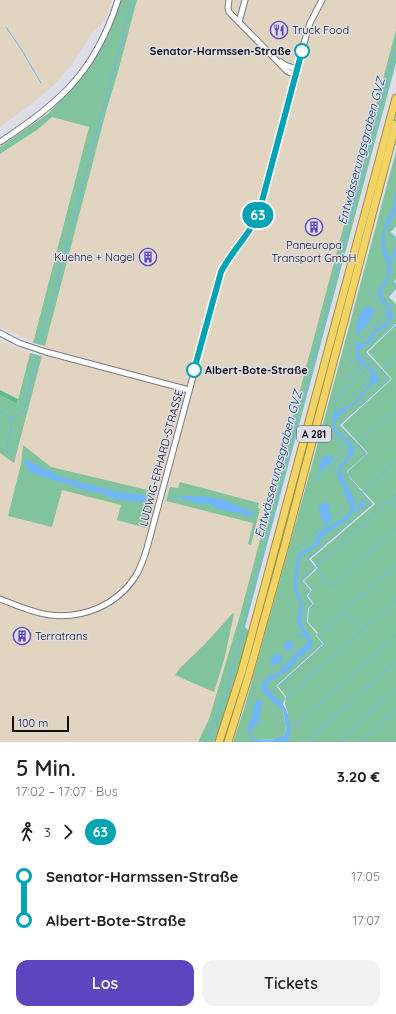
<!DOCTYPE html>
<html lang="de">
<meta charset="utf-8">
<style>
body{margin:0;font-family:Quicksand,sans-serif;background:#f2f2f2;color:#202124;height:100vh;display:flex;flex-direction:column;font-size:15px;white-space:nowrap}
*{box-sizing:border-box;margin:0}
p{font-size:13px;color:#757577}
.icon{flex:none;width:22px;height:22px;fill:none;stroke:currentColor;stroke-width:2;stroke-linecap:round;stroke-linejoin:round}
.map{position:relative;height:742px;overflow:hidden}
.details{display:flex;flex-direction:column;background:#fff;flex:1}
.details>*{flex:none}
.badge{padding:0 8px;border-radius:13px;font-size:14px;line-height:26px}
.scale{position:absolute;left:12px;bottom:10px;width:57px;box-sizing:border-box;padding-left:4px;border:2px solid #0f0f12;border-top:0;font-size:11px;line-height:14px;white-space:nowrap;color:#0f0f12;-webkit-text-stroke:3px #dedee9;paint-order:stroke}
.map>.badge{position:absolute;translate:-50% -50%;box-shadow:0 0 0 2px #fff}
.legs{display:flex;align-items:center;gap:6px;height:44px;padding:0 16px;font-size:13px}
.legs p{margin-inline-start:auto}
.overview{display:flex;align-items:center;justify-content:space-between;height:68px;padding:0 16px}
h1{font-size:22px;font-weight:600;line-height:30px}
.action{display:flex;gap:8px;margin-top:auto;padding:8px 16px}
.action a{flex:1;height:46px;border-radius:12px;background:#5c45be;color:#fff;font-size:16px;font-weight:600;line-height:46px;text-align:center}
.action a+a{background:#f2f2f2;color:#202124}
ul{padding:0 16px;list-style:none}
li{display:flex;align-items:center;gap:14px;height:44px;font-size:15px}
li i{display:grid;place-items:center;width:6px;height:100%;margin:0 5px;background:currentColor}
li i::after{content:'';width:10px;height:10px;margin:-5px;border:3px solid;border-radius:50%;background:#fff}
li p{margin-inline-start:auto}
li:first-child i{background:linear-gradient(#0000 50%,currentColor 0)}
li:last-child i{background:linear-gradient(currentColor 50%,#0000 0)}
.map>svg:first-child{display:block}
</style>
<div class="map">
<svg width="396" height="742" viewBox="0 0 396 742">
<rect width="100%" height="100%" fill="#dedee9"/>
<g fill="#e1d4c0">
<polygon points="0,0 112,0 104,22 91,34 72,64 55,84 30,105 0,127"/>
<polygon points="137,0 396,0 396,31 240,615 209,719 198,742 0,742 0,433 17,452 107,108 118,72"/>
<polygon points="52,117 89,127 33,342 0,327 0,154 37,130"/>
<polygon points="0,341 30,353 18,399 0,390"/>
</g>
<g fill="#81c39d">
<polygon points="120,0 137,0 118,72 107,108 45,346 33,343 89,127 52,117 37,130 0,154 0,147 49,113 82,77 100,48"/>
<path d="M396 30V63L245 627 249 631C239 669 228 706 214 742H198L209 719 240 615Z"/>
<polygon points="396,151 396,226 391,232 396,237 396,279 394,281 396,284 396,289 389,297 396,304 396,323 366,352 391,379 340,425 367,453 347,471 349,477 373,504 309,559 316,568 303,581 311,591 306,596 313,604 308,608 307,622 317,634 316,636 323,644 276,686 285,697 282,709 284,714 286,733 281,738 276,739 255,740 252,742 233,742 244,709 313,461"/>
<polygon points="396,325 396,742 289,742 288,713 285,704 286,697 278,686 324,644 317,636 318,633 308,622 309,608 314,604 308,596 312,590 304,581 318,568 311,559 375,504 348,475 348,471 368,453 342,425 392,379 368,352"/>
<polygon points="30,353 42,356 14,463 0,453 0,395 17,404"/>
<polygon points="23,445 51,467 156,492 146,528 117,520 121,505 62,490 52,527 8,516 21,464"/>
<polygon points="180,482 259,503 258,508 260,509 251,545 248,544 253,523 166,501 170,487 178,488"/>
<polygon points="233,613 234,614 224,660 214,692 175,675 180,668 204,645"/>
</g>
<polygon fill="#5bbf8b" points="0,390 18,399 17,404 0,395"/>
<g fill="#71b5fb">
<path d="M396 188V212L385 232V247L389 257 390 258 392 257 393 249 395 246 396 255 391 262C392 276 389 279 382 291L384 300 391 307 393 318 386 327 376 332 372 341 360 349 359 352C360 360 370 365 376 373L378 374 376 376V380L380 377 381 379 378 383H374L363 394 359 401 341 414 335 422 334 425C337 433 345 437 351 443 362 455 342 461 341 472L355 501V508L358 507 362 499 365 501V503L360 510 354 511 346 521 325 534 318 545 303 555 300 560 297 586 303 606 301 622 313 642 311 649 299 658 288 671 270 681 266 686C269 692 275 696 279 700 292 713 290 726 289 742H252L249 731 247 730V728C254 720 250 707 258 699L263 703 261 707 258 724 251 729 250 731 254 740C265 739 278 742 286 733L284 714 282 709 276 705 262 691 261 686 266 678 277 673 288 665 292 658 283 667 278 670 307 643 308 640 305 637 300 638 296 633 297 632 301 636 304 634 298 625 297 621 300 605 293 586 298 555C302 550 309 548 313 544 316 541 317 535 321 531 330 521 350 522 351 503L349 504 348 502 343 490 344 488V486L341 484 337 478 339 477 338 468 349 455 348 453 349 446C335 431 329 435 333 412L339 411 353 403 371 382 369 379 372 375 369 370 356 359V346L355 344 357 342 359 344C372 341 367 338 373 331 379 325 389 325 388 315H387L388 309 380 300 377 293 388 275 386 272 388 267 382 251 381 238 386 221 394 207Z"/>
<path d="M369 306 375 310 368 325 356 335C355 330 359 313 363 309 363 308 369 306 369 306Z"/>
<polygon points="330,456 334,456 334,459 318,474 321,460 323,457"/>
<polygon points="25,459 62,477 114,491 132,494 139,494 152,497 152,499 148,501 142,502 115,499 98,492 93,492 75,487 65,483 53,480 30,472 28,470 24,461"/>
<polygon points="183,496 210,497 224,500 255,513 254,515 251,514 247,517 245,515 218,509 210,504 200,504 183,499 182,498"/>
<polygon points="327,502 329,503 329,508 332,518 324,525 318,508 321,504"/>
<circle cx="289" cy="646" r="5"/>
<polygon points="280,653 283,658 281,662 276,665 271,664 270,662 274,655"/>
</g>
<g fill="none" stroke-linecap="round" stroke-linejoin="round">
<g stroke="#71b5fb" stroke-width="1">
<polyline points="6,27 23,52 41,83"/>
<polyline points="396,225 390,232 396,238"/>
<polyline points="396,263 396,265"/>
<polyline points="396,278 393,281 396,285"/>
<polyline points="366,288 387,314"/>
<polyline points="396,288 387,297 396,306"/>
<polyline points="396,323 365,353 389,380 339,425 366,454 346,471 346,474 372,504 308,559 331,587 396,529"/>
<polyline points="357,342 388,313"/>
<path d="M40 343C65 254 87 165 112 76 119 51 125 25 132 0"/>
<polyline points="355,345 347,354 370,379"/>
<polyline points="345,367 352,360"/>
<polyline points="382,370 396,357"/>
<polyline points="342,381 358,367"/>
<path d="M0 411C2 413 7 415 9 417 15 425 7 439 7 448L12 452"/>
<polyline points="335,411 336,398 363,372"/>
<polyline points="336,411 369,381"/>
<polyline points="9,419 19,415 24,411 37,356"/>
<polyline points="331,435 347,452"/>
<polyline points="358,443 396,409"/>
<polyline points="332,466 338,477"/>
<polyline points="314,481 349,451"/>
<polyline points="362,492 396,461"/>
<polyline points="171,496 182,497"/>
<polyline points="353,499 358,495"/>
<polyline points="390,500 396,508"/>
<polyline points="327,523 349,502"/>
<polyline points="295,551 324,525"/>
<polyline points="346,612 361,629"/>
<polyline points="309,626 305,622 307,608 312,604 305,595 310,590 301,581 302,579 396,495"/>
<polyline points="271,692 325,644 317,635 396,565"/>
<polyline points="282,702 396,600"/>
<polyline points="289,731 396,635"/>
<polyline points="206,742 226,694 343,250 357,193 360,189 364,167 396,50"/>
<polyline points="308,742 396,661"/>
<polyline points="339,742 396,689"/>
<polyline points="362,742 396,711"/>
</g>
<defs>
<g id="minor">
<polyline points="229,0 228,7 229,12 287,71 295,75"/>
<polyline points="239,22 245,0"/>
<polyline points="281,62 285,65 297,69"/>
<path d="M0 142C61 102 95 72 118 0"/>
<polyline points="0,333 19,343 46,352 189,390"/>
<path d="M0 599C16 605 33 613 50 615 83 619 117 605 135 577 141 568 144 558 147 548L221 272C231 252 247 236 257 216L306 36 310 23 322 0"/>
</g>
<g id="highway">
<polyline points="219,742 242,671 396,98"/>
<polyline points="228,742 249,674 286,541 396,124"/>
</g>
</defs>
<use href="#minor" stroke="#787982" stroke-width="7"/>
<use href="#highway" stroke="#a38f47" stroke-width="9"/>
<use href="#minor" stroke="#fff" stroke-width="5"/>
<use href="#highway" stroke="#f2d464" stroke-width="7"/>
</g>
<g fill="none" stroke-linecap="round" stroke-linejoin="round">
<defs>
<path id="line-1" d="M194 370 221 272C231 252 248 236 258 216L302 51"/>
</defs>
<use href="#line-1" stroke="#fff" stroke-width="9"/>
<use href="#line-1" stroke="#00a3b4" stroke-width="6"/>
</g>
<defs>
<symbol id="restaurant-ring" viewBox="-11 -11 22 22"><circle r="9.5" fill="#dedee9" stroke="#5c45be" stroke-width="1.5"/><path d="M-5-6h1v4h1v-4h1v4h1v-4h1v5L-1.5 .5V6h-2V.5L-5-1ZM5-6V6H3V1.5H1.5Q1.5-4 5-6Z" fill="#5c45be"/></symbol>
<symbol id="building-ring" viewBox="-11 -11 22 22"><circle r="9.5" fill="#dedee9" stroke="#5c45be" stroke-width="1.5"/><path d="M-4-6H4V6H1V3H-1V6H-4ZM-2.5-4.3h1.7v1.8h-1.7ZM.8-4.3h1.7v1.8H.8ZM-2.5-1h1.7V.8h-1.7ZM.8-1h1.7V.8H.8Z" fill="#5c45be"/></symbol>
</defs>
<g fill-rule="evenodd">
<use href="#restaurant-ring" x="269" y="20" width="20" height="20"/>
<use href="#building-ring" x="304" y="217" width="20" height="20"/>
<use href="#building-ring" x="138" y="247" width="20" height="20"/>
<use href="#building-ring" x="12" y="626" width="20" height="20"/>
</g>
<g fill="#fff" stroke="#00a3b4" stroke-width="2">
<circle cx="302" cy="51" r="7"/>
<circle cx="194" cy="370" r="7"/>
</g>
<g text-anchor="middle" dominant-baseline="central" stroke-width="3" stroke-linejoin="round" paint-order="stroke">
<rect fill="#dedee9" stroke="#4d4d52" stroke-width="1" x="297" y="426" width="34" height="16" rx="3"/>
<g font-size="10" font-weight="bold" fill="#0f0f12">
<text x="314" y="434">A 281</text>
</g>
<g font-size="11" fill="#0f0f12" stroke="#dedee9" text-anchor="start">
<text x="292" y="30">Truck Food</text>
<text x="314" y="245" text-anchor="middle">Paneuropa<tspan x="314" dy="13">Transport GmbH</tspan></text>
<text x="135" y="257" text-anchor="end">Kuehne + Nagel</text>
<text x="35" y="636">Terratrans</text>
</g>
<g font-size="11" font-weight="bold" fill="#0f0f12" stroke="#dedee9" text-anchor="end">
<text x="291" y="51">Senator-Harmssen-Straße</text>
<text x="205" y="370" text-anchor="start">Albert-Bote-Straße</text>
</g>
<g font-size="11" fill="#0f0f12" stroke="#dedee9">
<text transform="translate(161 458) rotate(-75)">LUDWIG-ERHARD-STRASSE</text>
</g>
<g font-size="12" font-style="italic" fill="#053964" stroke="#dedee9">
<text transform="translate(361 151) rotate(-75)">Entwässerungsgraben GVZ</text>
<text transform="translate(278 464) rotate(-75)">Entwässerungsgraben GVZ</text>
</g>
</g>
</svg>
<div class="scale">100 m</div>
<b class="badge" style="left:258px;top:215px;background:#00a3b4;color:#fff">63</b>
</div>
<section class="details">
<div class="overview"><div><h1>5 Min.</h1><p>17:02 – 17:07 · Bus</p></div><b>3.20 €</b></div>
<div class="legs"><svg class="icon" aria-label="walk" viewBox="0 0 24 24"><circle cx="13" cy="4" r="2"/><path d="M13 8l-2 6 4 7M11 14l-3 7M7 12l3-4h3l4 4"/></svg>3<svg class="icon" aria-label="forward" viewBox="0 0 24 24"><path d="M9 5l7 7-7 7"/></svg><b class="badge" style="background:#00a3b4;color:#fff">63</b></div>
<ul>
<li><i style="color:#00a3b4"></i><b>Senator-Harmssen-Straße</b><p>17:05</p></li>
<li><i style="color:#00a3b4"></i><b>Albert-Bote-Straße</b><p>17:07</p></li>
</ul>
<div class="action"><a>Los</a><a>Tickets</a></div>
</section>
